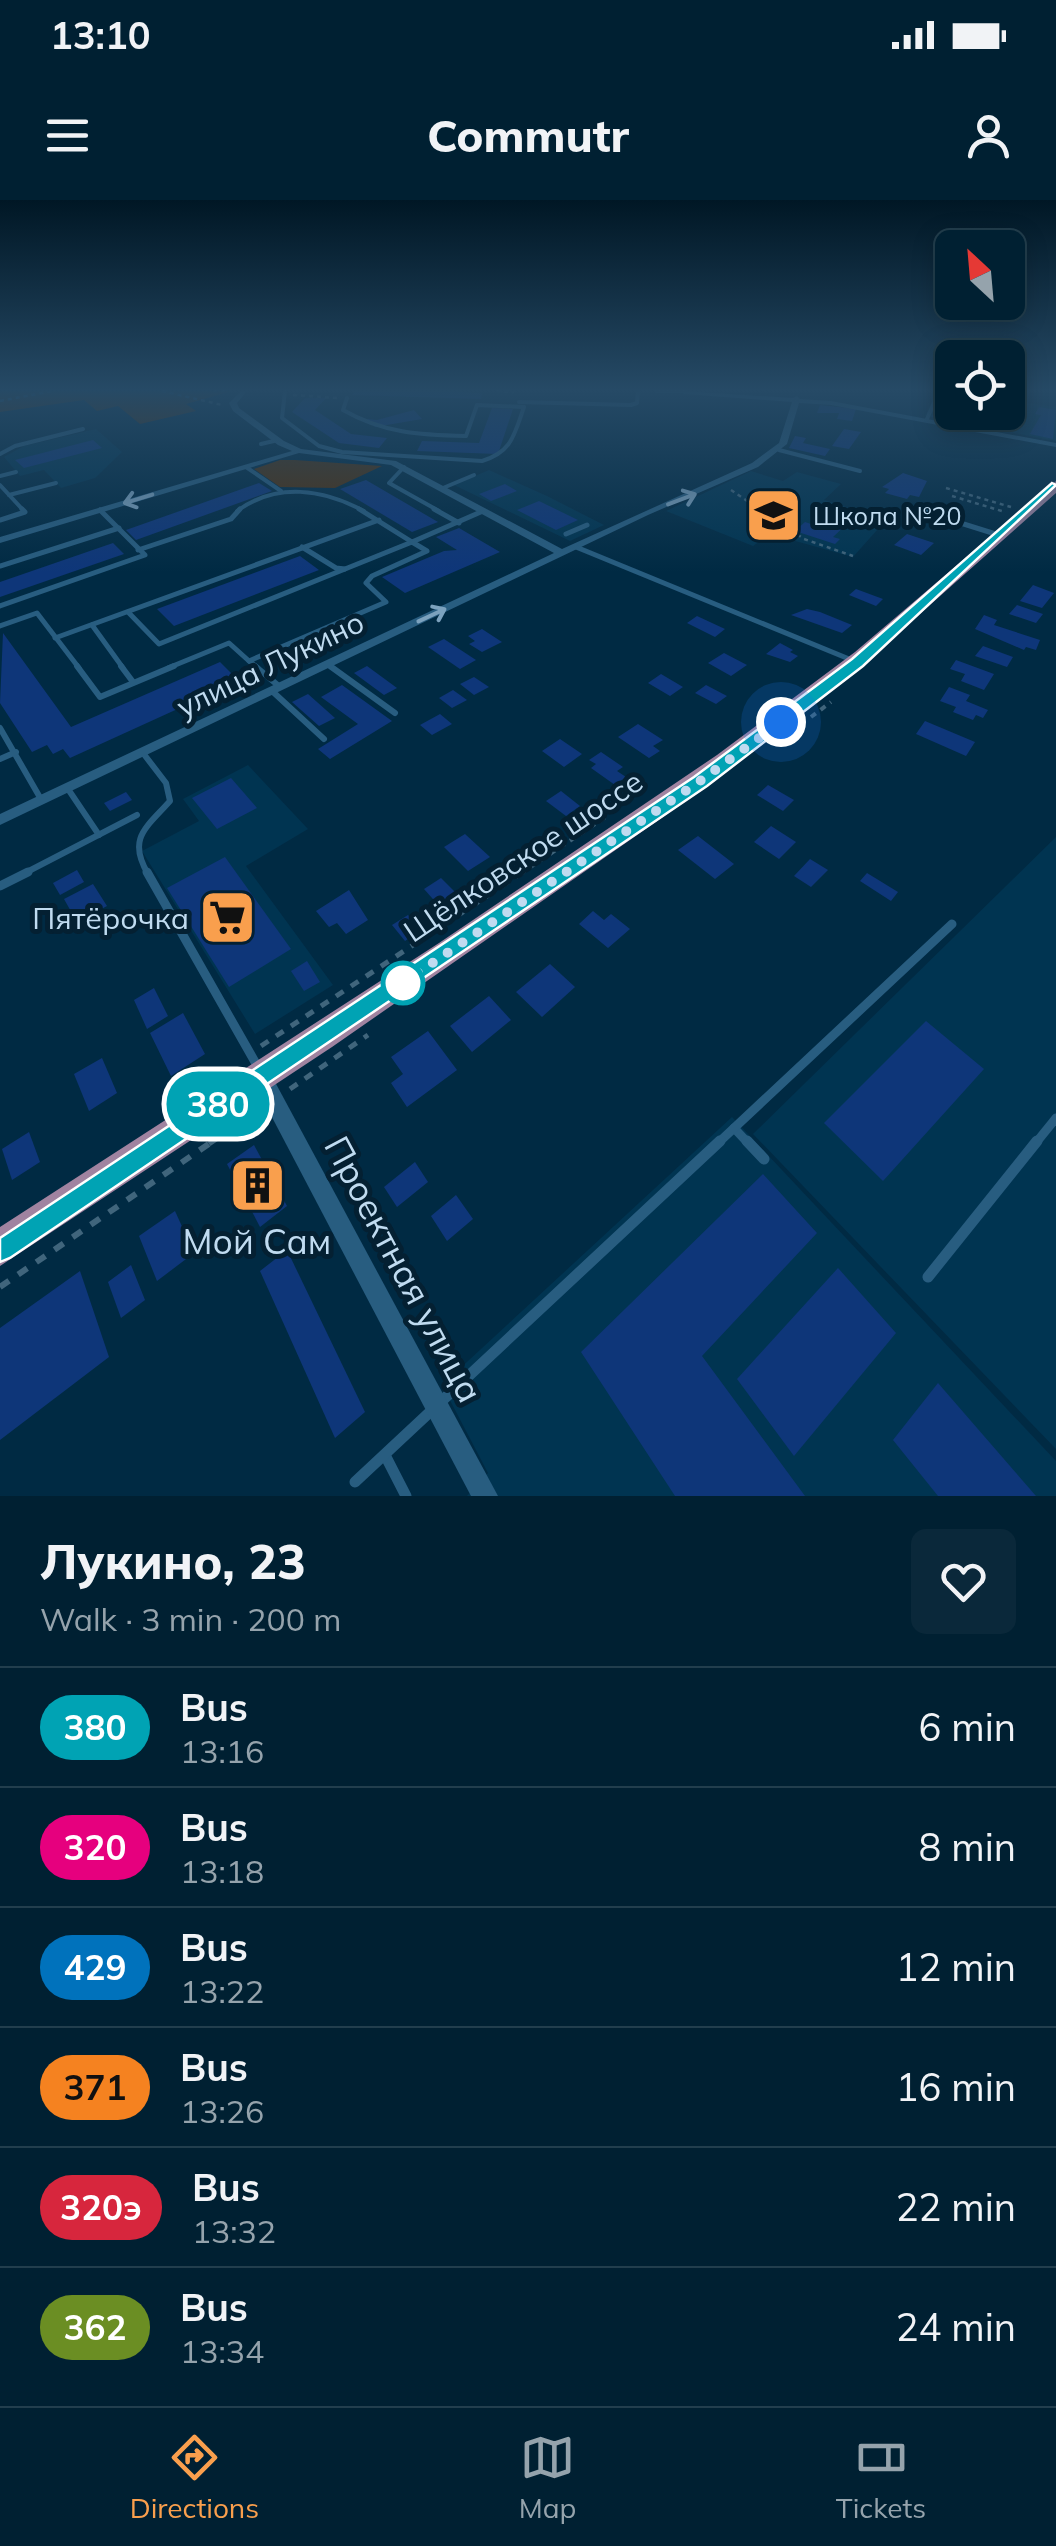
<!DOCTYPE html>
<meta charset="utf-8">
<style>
body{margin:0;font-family:Mulish,sans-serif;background:#0a283a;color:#f1f3f6;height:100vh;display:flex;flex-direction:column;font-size:38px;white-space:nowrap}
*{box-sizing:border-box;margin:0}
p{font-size:32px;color:#95a3ac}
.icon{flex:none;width:55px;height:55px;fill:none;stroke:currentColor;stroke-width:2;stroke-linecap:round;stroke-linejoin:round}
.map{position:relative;height:1296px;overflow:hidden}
.side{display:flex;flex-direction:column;background:#002032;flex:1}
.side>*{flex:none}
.badge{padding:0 20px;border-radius:32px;font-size:35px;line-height:65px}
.needle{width:65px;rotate:334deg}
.tools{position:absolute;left:935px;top:30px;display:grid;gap:20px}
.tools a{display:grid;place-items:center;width:90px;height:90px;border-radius:15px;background:#002032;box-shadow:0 5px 25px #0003,0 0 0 2px #223e4d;font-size:50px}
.you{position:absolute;width:50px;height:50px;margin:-25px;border:8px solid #fff;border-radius:50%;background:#1a73e8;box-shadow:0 0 0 15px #1a73e833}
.map>.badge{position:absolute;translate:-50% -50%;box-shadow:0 0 0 5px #fff}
.round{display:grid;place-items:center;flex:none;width:105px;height:105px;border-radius:15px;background:#0a283a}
.headline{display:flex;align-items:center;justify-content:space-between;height:170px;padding:0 40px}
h1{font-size:48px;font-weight:800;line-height:75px}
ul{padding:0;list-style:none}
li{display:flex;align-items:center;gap:30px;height:120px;padding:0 40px;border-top:2px solid #223e4d}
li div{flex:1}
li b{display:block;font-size:38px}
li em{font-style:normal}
li .badge{min-width:110px;font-weight:700;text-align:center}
.status{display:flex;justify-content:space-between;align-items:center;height:70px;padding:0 50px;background:#002032;direction:ltr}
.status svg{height:28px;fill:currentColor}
header{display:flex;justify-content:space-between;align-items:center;height:130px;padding:0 40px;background:#002032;font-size:45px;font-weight:800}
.tab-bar{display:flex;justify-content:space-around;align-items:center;height:140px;border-top:2px solid #223e4d;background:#002032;font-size:28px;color:#95a3ac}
.tab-bar a{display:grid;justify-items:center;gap:5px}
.tab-bar .active{color:#f99f4d}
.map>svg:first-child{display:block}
</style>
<div class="status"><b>13:10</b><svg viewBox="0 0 49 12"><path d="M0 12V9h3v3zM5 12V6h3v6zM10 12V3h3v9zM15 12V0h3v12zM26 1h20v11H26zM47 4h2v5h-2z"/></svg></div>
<header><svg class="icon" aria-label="menu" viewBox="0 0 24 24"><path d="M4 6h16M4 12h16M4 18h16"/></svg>Commutr<svg class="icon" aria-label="person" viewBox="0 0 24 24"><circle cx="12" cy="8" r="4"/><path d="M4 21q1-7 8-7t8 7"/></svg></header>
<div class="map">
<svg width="1056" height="1296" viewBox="0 0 1056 1296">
<rect width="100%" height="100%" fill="#002a43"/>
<g fill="#003451">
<polygon points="935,192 952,194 952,212 1008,212 1008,200 1056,207 1056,241 925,216"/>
<polygon points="96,229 122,252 95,278 61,288 44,270 20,276 4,257 24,246"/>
<polygon points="489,270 547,296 604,325 570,341 454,285"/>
<polygon points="751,271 783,281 797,272 841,284 824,300 886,320 853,357 770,334 753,346 666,311"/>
<polygon points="248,565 308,629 246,666 333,785 255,834 142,651 199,621 183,599"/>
<polygon points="1056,637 1056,1249 753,934"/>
<polygon points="732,917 1056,1261 1056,1296 467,1296 488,1273 442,1185"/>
</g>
<g fill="#522e09">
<polygon points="0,191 232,191 186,204 196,211 140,224 118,206 97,211 84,200 0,212"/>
<polygon points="280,260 295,260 382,266 335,288 280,287 254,269"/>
</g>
<g fill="#0e3679">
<polygon points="355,191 440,191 482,193 481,199 352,195"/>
<polygon points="941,193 952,195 943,218 932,217"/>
<polygon points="305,198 326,198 315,210 351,234 387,238 379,248 339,243 292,212"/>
<polygon points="820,205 856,209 852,221 837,219 839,213 817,213"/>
<polygon points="1039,207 1056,210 1053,239 1030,234 1041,215 1035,214"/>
<polygon points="492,208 513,209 498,254 417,251 422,241 479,243"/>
<polygon points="414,210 422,219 375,227 367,219 377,220"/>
<polygon points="995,214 1020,218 1015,230 984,224"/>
<polygon points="844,229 861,232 849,249 832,246"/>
<polygon points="795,236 806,238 803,243 830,249 825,256 789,248"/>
<polygon points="93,240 102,248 24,268 15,260"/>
<polygon points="903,273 927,281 919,297 910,295 907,299 885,293 889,289 882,287"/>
<polygon points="366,280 438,322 412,332 340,289"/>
<polygon points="259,283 272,291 136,340 126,330"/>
<polygon points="505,284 517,291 491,301 479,294"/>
<polygon points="539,301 578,320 556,330 517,310"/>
<polygon points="834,315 851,320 833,337 840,339 835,344 795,331 805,322 820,327"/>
<polygon points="459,328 500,352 405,393 382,377 444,351 457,350 436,337"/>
<polygon points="907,334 934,343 921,355 894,345"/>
<polygon points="113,343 124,354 0,397 0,382"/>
<polygon points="300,356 319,370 174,426 157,409"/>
<polygon points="1033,385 1054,393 1042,408 1020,401"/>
<polygon points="856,389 883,399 876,406 849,395"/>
<polygon points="1017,405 1043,414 1036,423 1009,414"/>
<polygon points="807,409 820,412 852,425 842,433 791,415"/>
<polygon points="984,415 997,420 994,425 1040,440 1036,450 1026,447 1024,450 975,429"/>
<polygon points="697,416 725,429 715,437 687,423"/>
<polygon points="482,429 502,442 482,452 469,444 475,441 468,436"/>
<polygon points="3,433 71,527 220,462 239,481 70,558 63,549 53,554 47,545 32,552 0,503"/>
<polygon points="444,439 476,460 460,469 428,447"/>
<polygon points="780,443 793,450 790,452 798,456 790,462 766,454"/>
<polygon points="983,446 1013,457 1007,467 975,456"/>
<polygon points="724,453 747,465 731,476 708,463"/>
<polygon points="956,460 994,474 984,490 961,481 965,474 950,469"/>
<polygon points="367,466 397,488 384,495 354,473"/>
<polygon points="661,474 683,487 670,496 648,483"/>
<polygon points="474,477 489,487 474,495 460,484"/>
<polygon points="342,485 392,521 330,559 318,549 358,524 321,497"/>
<polygon points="706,485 727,496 716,504 695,493"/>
<polygon points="949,487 970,495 966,501 988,510 983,518 976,515 973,520 953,512 956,507 940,501"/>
<polygon points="453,490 467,500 452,508 439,498"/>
<polygon points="308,494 335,518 319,526 292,502"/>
<polygon points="440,514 452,524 432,535 420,525"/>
<polygon points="925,521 975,542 966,556 916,534"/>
<polygon points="638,524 663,540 653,546 660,551 649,558 618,537"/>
<polygon points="560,539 582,554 564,567 542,551"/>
<polygon points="601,552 623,567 617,571 626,577 615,585 591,568 596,564 589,560"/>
<polygon points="231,578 257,608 217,629 192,598"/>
<polygon points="768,585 794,600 783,611 757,595"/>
<polygon points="561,591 580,606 566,616 546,601"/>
<polygon points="126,592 132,600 110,611 104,603"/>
<polygon points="771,626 796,642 779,659 754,642"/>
<polygon points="465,634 490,657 468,671 444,647"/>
<polygon points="698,636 734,664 715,679 678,650"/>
<polygon points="225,657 291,749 229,787 167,688"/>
<polygon points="810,659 828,670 811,687 794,676"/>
<polygon points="77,670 84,682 60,695 53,683"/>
<polygon points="867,673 898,692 891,701 860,681"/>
<polygon points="441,678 458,695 440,707 424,689"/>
<polygon points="93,684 107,706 77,722 64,699"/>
<polygon points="349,690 368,720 346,734 337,723 329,727 316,711"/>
<polygon points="593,711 604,720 611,714 630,729 608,748 579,724"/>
<polygon points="408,715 421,730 405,741 392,725"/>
<polygon points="307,761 320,782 304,791 291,771"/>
<polygon points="550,764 575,787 542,817 516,792"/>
<polygon points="154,788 168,816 147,829 134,800"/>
<polygon points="489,796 511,820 472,852 450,826"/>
<polygon points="183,813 205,854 171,876 150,833"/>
<polygon points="926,821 984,869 883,981 824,923"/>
<polygon points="428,831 457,870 407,907 391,883 403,874 391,857"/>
<polygon points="102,858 117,893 89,911 74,874"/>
<polygon points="29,932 40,962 12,980 2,949"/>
<polygon points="254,945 287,1006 260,1027 227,964"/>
<polygon points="415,962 428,982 397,1007 384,987"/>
<polygon points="763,974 817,1033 702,1156 805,1296 675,1296 581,1152"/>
<polygon points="456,995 473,1019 447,1041 431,1016"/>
<polygon points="175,1011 194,1053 157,1081 139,1036"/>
<polygon points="287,1050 365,1212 335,1238 260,1071"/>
<polygon points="131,1065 145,1100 121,1118 108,1082"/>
<polygon points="838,1068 896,1133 794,1256 737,1179"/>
<polygon points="80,1071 109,1157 0,1240 0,1128"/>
<polygon points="938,1183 1036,1296 938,1296 893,1240"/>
</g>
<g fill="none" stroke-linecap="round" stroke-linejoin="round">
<g stroke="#40657c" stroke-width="2.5" stroke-dasharray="4 4" stroke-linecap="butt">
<polyline points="162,191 222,205"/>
<polyline points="213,191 228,191"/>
<polyline points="496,191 514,192"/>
<polyline points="293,195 338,198"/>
<polyline points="0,201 53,191"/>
<polyline points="946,288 1011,307"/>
<polyline points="731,290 804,339 853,356"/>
<polyline points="952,296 1005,312"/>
</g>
<g stroke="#40657c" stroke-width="4" stroke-dasharray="6 6" stroke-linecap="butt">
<polyline points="811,517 831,502"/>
<polyline points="520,674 607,616"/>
</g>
<g stroke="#40657c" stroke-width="5" stroke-dasharray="9 9" stroke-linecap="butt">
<polyline points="261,846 523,672"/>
<polyline points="290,889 368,835"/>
<polyline points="209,944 261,908"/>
</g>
<polyline stroke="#40657c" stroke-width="6" stroke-dasharray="11 11" stroke-linecap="butt" points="0,1087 213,941"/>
<g stroke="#285d80" stroke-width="4">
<path d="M285 191 282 218 319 246 342 252 482 261C512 252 514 235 524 207L477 205 466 236C420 235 383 233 343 210L347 198"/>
<polyline points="656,191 684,191"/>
<polyline points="519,202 631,205 637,203 638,191"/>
<polyline points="927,219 939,191"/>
<polyline points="261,244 278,240"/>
<polyline points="779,250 860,271"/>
<polyline points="0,254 15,246 83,229"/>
<polyline points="246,267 281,291"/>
<polyline points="404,267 389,283 439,311"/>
<polyline points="0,276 16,272"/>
<polyline points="0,285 24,311"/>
<polyline points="443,288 474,275"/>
<polyline points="9,295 56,283"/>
<polyline points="916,309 924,311"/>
<path d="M237 311C277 282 323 289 364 311"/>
</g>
<g stroke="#285d80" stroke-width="5">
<polyline points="359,309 412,342"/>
<polyline points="434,309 459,323"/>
<polyline points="916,309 1002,336"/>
<polyline points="0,320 25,312 22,309"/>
<polyline points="566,334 587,325"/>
<polyline points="302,347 336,368 345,369 412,342"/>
<polyline points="576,347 854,461"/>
<polyline points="138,350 231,319 240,309"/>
<polyline points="0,366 119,328"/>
<polyline points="0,406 145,355 100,310"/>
<polyline points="128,412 159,444 345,369"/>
<polyline points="92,425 123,468"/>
<polyline points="0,426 37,413 79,468"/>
<polyline points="55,438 379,320"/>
<polyline points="327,464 333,468"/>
<polyline points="168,468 229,443 249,461"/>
<polyline points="258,468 249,461 386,402 366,383 372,376 427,351 412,342 483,311"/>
</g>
<g stroke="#285d80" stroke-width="6">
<polyline points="77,466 100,497 174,466"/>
<polyline points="121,466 133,482"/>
<polyline points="255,466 280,487"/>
<polyline points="330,466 395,513"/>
<polyline points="272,491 324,539"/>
<polyline points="0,528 42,601"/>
<path d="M143 553 166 583 170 601C146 628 127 638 148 674"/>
<polyline points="0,559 16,552"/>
<polyline points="68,589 99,635"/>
<polyline points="23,674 137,615"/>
</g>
<g stroke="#285d80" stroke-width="9">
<polyline points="147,672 259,869"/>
<polyline points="0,686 28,672"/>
<polyline points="734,928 749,944"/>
<polyline points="717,944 952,724"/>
<polyline points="1035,944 1056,918"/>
</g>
<g stroke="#285d80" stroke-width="11">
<polyline points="747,941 764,959"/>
<polyline points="928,1077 1037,941"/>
<polyline points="385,1255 406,1296"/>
<polyline points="355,1282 720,941"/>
</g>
<g fill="#285d80" fill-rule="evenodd">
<polygon points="241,191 246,192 237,203 239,208 284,241 301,249 396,261 562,349 752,263 779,243 792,202 684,194 682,191 793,198 797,196 800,199 831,201 1056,243 1056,247 831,205 799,203 787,244 758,267 648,315 0,625 0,614 554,353 391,265 299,253 0,343 0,337 292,251 278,245 233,211 229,203"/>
<polygon points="261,867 268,869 498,1296 471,1296 254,883 251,876 254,869"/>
</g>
<polygon fill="#a083a0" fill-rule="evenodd" points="1056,281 1056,293 868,460 663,617 332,847 0,1066 0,1027 439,743 717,555 855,452"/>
</g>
<defs><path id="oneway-shaft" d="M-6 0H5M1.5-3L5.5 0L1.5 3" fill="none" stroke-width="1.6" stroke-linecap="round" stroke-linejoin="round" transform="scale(2.5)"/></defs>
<g stroke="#7ca2be">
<use href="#oneway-shaft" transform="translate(138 299) rotate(163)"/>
<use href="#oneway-shaft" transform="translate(682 299) rotate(-21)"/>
<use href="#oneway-shaft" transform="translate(432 415) rotate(-25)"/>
</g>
<linearGradient id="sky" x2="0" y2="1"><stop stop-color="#001725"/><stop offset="0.51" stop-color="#264a66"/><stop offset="1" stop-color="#264a66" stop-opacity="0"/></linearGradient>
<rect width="1056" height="372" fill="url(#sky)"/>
<polygon fill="#00a3b4" stroke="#fff" stroke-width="2.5" points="1052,283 1056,285 863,466 707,586 10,1058 0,1062 0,1038 694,577 852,459"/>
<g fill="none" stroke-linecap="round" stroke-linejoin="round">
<polyline stroke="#c0dbf0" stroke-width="10" stroke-dasharray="0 18" points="403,783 700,581 781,522"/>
</g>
<defs>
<symbol id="school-square" viewBox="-11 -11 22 22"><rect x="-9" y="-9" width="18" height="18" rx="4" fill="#f99f4d" stroke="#042032"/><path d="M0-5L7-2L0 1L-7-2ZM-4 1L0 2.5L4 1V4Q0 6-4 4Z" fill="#111"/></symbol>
<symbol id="supermarket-square" viewBox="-11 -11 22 22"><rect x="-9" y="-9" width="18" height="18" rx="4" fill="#f99f4d" stroke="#042032"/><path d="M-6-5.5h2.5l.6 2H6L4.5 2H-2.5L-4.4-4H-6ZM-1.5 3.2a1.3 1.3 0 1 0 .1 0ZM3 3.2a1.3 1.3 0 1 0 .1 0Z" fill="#111"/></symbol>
<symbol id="building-square" viewBox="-11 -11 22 22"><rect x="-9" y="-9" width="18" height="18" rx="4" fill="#f99f4d" stroke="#042032"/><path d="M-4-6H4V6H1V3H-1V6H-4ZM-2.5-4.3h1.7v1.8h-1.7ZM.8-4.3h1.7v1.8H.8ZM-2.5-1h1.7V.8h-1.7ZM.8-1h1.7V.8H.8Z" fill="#111"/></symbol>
</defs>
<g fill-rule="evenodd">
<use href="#school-square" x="742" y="284" width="63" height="63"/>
<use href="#supermarket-square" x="196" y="686" width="63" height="63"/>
<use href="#building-square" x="226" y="954" width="63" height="63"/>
</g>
<circle fill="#fff" stroke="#00a3b4" stroke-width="5" cx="403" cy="783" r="20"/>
<g text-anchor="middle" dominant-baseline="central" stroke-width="10" stroke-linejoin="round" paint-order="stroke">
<g font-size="25" fill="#c0dbf0" stroke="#042032" text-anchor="start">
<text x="813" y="315">Школа №20</text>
</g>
<g font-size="30" fill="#c0dbf0" stroke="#042032">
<text transform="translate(270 464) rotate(-26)">улица Лукино</text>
<text transform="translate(523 656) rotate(-34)">Щёлковское шоссе</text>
</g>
<g font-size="30" fill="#c0dbf0" stroke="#042032" text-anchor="end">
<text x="189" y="718">Пятёрочка</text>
</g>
<g font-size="35" fill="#c0dbf0" stroke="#042032">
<text x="257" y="1041">Мой Сам</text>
</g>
<g font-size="35" fill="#c0dbf0" stroke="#042032">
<text transform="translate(404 1069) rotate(62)">Проектная улица</text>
</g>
</g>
</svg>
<div class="tools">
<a><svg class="needle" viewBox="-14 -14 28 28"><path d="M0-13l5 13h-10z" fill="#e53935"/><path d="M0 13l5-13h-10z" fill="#95a3ac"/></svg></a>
<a><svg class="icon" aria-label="locate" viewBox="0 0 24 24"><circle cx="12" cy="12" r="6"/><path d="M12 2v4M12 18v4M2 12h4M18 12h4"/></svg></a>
</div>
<div class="you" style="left:781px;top:522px"></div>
<b class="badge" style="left:218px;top:904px;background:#00a3b4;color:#fff">380</b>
</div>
<section class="side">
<div class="headline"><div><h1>Лукино, 23</h1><p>Walk · 3 min · 200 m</p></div><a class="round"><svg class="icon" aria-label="heart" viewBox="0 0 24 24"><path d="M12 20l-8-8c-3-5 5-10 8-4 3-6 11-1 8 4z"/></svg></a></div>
<ul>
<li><span class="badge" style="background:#00a3b4;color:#fff">380</span><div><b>Bus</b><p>13:16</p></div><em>6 min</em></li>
<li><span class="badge" style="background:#e6007e;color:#fff">320</span><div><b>Bus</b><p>13:18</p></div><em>8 min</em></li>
<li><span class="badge" style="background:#0072bc;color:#fff">429</span><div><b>Bus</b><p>13:22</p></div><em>12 min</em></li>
<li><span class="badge" style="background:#f58220;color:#111">371</span><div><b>Bus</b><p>13:26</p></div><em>16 min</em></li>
<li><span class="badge" style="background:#d7263d;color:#fff">320э</span><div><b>Bus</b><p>13:32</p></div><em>22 min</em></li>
<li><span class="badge" style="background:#6b8e23;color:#fff">362</span><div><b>Bus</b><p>13:34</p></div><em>24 min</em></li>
</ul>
</section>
<nav class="tab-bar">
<a class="active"><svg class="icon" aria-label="directions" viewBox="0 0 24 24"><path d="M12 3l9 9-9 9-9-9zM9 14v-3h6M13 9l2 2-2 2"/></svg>Directions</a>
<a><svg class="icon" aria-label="map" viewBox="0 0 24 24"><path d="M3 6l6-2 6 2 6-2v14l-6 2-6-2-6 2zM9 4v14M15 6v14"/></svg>Map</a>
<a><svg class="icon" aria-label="tickets" viewBox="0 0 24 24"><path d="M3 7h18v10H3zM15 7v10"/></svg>Tickets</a>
</nav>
